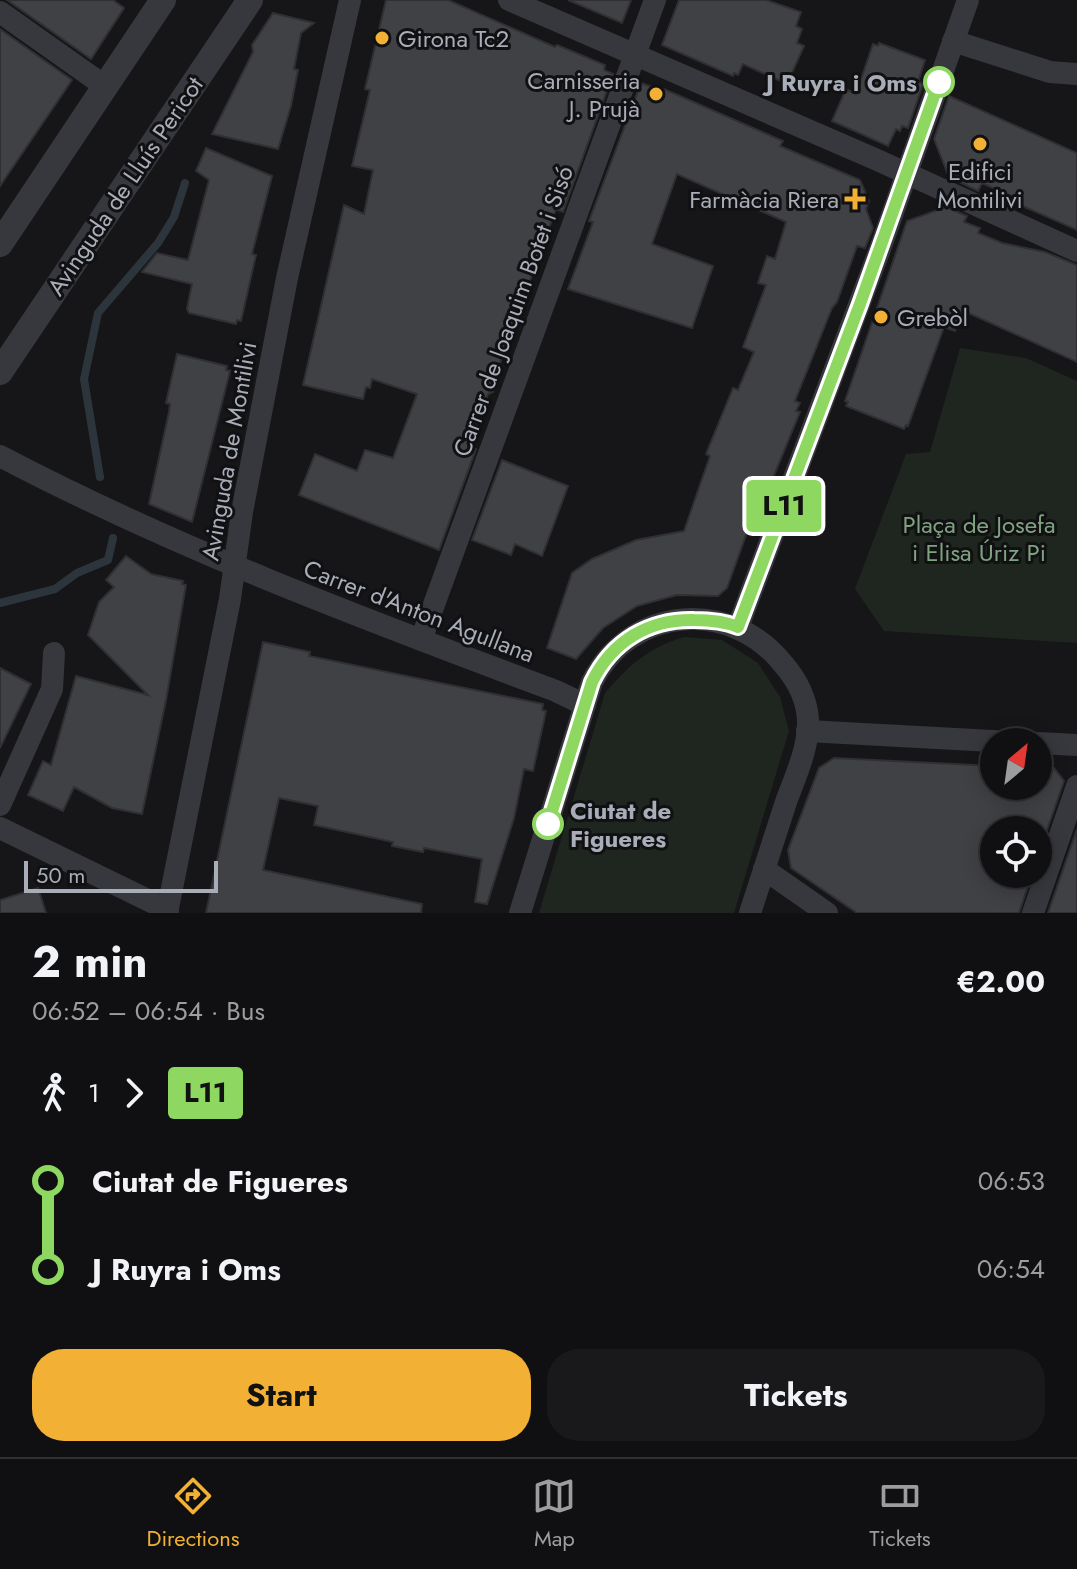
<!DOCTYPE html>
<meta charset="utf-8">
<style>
body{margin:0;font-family:Jost,sans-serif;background:#19191b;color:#f1f3f6;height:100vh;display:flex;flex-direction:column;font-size:30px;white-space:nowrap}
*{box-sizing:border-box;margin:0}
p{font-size:26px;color:#9c9d9f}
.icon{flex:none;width:44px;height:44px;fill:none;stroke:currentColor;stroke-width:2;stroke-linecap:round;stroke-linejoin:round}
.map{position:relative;height:913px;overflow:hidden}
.sheet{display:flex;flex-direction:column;background:#101012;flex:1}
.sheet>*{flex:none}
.badge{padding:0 16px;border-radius:6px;font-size:28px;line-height:52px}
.needle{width:52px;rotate:29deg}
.buttons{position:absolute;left:980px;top:728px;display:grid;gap:16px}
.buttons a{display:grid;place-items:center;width:72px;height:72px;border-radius:50%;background:#101012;box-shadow:0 4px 20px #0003,0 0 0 2px #303032;font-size:40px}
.scale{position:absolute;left:24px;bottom:20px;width:194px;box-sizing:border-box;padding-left:8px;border:4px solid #a8adb8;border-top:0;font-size:22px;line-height:28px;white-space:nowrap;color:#a8adb8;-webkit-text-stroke:6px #111113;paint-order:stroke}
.map>.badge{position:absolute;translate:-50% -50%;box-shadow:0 0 0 4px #fff}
.legs{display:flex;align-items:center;gap:12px;height:88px;padding:0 32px;font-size:26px}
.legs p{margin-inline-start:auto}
.overview{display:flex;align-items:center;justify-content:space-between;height:136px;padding:0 32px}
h1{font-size:44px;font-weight:700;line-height:60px}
.button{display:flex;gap:16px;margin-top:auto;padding:16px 32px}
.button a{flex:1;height:92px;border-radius:32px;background:#f2b134;color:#111;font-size:32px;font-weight:700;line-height:92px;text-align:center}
.button a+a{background:#19191b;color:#f1f3f6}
ul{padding:0 32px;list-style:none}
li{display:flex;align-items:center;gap:28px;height:88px;font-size:30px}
li i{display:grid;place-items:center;width:12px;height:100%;margin:0 10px;background:currentColor}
li i::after{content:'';width:20px;height:20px;margin:-10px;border:6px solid;border-radius:50%;background:#101012}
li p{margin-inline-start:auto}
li:first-child i{background:linear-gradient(#0000 50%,currentColor 0)}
li:last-child i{background:linear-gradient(currentColor 50%,#0000 0)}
.menu{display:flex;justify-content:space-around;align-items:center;height:112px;border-top:2px solid #303032;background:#101012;font-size:22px;color:#9c9d9f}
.menu a{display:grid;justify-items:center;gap:4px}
.menu .selected{color:#f2b134}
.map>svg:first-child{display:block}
</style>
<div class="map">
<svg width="1077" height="913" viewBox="0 0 1077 913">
<rect width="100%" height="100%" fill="#161618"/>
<g fill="#1e261f">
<polygon points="960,348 1026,358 1077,381 1077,643 884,631 855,589 906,454 930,452"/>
<path d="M684 637 722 640 758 663 780 697 789 731 734 913H539L605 693C628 666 649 647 684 637Z"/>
</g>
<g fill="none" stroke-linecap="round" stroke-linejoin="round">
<g stroke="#2c353c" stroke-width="8">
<polyline points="100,477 84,379 98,313 158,243 174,217 185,183"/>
<polyline points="0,603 55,589 77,573 108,560 113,538"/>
</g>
</g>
<g fill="#404145" stroke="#303034" stroke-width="2">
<polygon points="7,0 113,0 124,8 91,59"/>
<polygon points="386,0 448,0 555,47 557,45 605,65 604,70 613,74 563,212 556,209 497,371 500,372 493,392 488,394 468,446 476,449 439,550 299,495 315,454 357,471 365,450 393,458 417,394 372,379 370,388 366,387 363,399 303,385 344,205 364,214 373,170 352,166 370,90 365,89"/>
<polygon points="568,0 631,0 622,23"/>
<polygon points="679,0 766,0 801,12 796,26 802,29 797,43 804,46 787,84 743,64 738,75 734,73 733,76 662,45"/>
<polygon points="273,13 314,23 301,33 294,69 298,70 291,106 278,149 212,134 253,52 252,45"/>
<polygon points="0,29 72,80 0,186"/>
<polygon points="879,43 925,60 918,82 923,84 908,128 902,126 900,131 896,129 888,146 832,121 846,89 856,94 873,44 878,46"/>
<polygon points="641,83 663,91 664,89 760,131 783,141 780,146 860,180 869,201 866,209 873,228 865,248 857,246 837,302 832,308 795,401 800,403 796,411 800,412 764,500 759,499 727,588 718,596 677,595 637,606 603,628 576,659 547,648 572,573 592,559 636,540 684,531 710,456 706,454 733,388 738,390 754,352 743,347 766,285 758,283 767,256 775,259 786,222 677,174 652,244 713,266 692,328 568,289 593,222 589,221"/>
<polygon points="949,96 1077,153 1077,230 1018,204 1020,200 982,183 978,191 949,177 934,139"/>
<polygon points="206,148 272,176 252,254 256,255 241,321 237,320 236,324 189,313 187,309 192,284 142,272 157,253 188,260 209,180 196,171"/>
<polygon points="946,207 967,216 964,222 980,228 978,233 1002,243 1045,252 1077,265 1077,362 962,310 955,331 944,327 908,426 906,425 904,429 846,406 848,402 845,401 907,221"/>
<polygon points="177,354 227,366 226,370 230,371 192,522 149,504 169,412 170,404 166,403"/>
<polygon points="502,460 568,486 542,556 515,544 511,555 472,540"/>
<polygon points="126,556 151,574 183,581 182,584 186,585 166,700 142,814 112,808 74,787 63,811 28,795 43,761 51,765 76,676 148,695 88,635 99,602 114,587 106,580"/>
<polygon points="263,642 310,652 309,656 543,704 542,710 546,711 533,771 524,769 514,818 487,904 475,902 482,859 424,848 423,852 392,846 393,842 314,825 318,806 279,798 263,870 422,904 421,913 206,913"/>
<polygon points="0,668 31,684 0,748"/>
<polygon points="834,758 994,766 994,786 1038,786 1038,768 1054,768 1064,781 1038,856 1038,830 994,830 994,874 1032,874 1019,913 857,913 791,868 788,850 819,768"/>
<polygon points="1077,829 1077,913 1048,913"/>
<polygon points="38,888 46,913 0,913 0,900"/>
</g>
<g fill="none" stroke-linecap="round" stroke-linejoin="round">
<g stroke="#37383d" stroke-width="22">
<polyline points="509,0 875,159 1077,251"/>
<polyline points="0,12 106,87"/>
<polyline points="953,41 1050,72 1077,74"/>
<path d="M0 456C179 550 367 620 556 691L585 705"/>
<polyline points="738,627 880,249 968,0"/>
<polyline points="421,640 655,0"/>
<polyline points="807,731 1011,742"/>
<polyline points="1038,743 1077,745"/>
<polyline points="0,805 52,689 54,653"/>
<polyline points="0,828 168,910"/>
<polyline points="764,869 827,913"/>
<polyline points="167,913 230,599 242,512 287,278 350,0"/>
<path d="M520 913 592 682C631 605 732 598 784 665 797 680 807 700 808 720 809 748 795 777 786 802 774 839 762 876 750 913"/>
<polyline points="1033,913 1077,786"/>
</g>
<g stroke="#37383d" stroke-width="26">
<polyline points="0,244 163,0"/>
<polyline points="0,372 250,0"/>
</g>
</g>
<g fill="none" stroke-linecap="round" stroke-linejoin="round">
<defs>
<path id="line-1" d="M548 824 592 682C612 641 649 619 694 620 709 620 724 621 738 627L860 304 939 82"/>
</defs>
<use href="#line-1" stroke="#fff" stroke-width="18"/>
<use href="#line-1" stroke="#8ed861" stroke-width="12"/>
</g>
<g fill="#f2b134" stroke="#111113" stroke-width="3">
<circle cx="382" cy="38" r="8"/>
<circle cx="656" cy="94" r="8"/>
<circle cx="980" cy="144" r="8"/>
<path d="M851 187h8v8h8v8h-8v8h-8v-8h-8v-8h8z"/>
<circle cx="881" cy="317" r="8"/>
</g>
<g fill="#fff" stroke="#8ed861" stroke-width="4">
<circle cx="939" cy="82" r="14"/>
<circle cx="548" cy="824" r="14"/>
</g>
<g text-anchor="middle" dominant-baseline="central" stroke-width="6" stroke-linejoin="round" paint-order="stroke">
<g font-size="24" fill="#a8adb8" stroke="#111113" text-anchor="start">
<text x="398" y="38">Girona Tc2</text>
<text x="640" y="80" text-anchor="end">Carnisseria<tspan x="640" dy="28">J. Prujà</tspan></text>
<text x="980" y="171" text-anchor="middle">Edifici<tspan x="980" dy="28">Montilivi</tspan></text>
<text x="839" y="199" text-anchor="end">Farmàcia Riera</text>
<text x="897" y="317">Grebòl</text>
</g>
<g font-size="24" font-weight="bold" fill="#a8adb8" stroke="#111113" text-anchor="end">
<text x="917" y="82">J Ruyra i Oms</text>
<text x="570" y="810" text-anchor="start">Ciutat de<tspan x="570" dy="28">Figueres</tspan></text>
</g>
<g font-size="24" fill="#a8adb8" stroke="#111113">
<text transform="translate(125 186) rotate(-56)">Avinguda de Lluís Pericot</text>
<text transform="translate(513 311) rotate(-70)">Carrer de Joaquim Botet i Sisó</text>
<text transform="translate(229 451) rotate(-80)">Avinguda de Montilivi</text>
<text transform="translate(419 611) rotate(21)">Carrer d'Anton Agullana</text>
</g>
<g font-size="24" fill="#7fa381" stroke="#111113">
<text x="979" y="524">Plaça de Josefa<tspan x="979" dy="28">i Elisa Úriz Pi</tspan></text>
</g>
</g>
</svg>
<div class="buttons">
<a><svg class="needle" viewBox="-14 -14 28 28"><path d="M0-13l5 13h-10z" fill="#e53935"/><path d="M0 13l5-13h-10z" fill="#9c9d9f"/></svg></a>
<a><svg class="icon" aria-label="locate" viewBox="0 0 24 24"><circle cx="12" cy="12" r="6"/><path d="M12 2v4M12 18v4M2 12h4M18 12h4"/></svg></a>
</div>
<div class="scale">50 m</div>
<b class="badge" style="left:784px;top:506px;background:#8ed861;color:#111">L11</b>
</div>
<section class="sheet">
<div class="overview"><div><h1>2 min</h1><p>06:52 – 06:54 · Bus</p></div><b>€2.00</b></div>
<div class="legs"><svg class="icon" aria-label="walk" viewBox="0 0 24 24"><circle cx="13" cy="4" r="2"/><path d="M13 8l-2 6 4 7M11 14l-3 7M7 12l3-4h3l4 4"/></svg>1<svg class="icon" aria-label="forward" viewBox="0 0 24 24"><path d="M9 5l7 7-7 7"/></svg><b class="badge" style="background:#8ed861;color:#111">L11</b></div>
<ul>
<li><i style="color:#8ed861"></i><b>Ciutat de Figueres</b><p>06:53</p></li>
<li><i style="color:#8ed861"></i><b>J Ruyra i Oms</b><p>06:54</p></li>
</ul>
<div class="button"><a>Start</a><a>Tickets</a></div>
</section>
<nav class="menu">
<a class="selected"><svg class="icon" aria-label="directions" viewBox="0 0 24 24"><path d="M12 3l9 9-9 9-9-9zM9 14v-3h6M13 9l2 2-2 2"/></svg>Directions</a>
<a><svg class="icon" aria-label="map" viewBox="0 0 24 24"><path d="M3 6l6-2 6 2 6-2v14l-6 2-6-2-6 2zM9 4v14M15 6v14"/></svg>Map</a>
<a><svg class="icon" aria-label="tickets" viewBox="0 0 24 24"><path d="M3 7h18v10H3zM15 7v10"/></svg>Tickets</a>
</nav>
